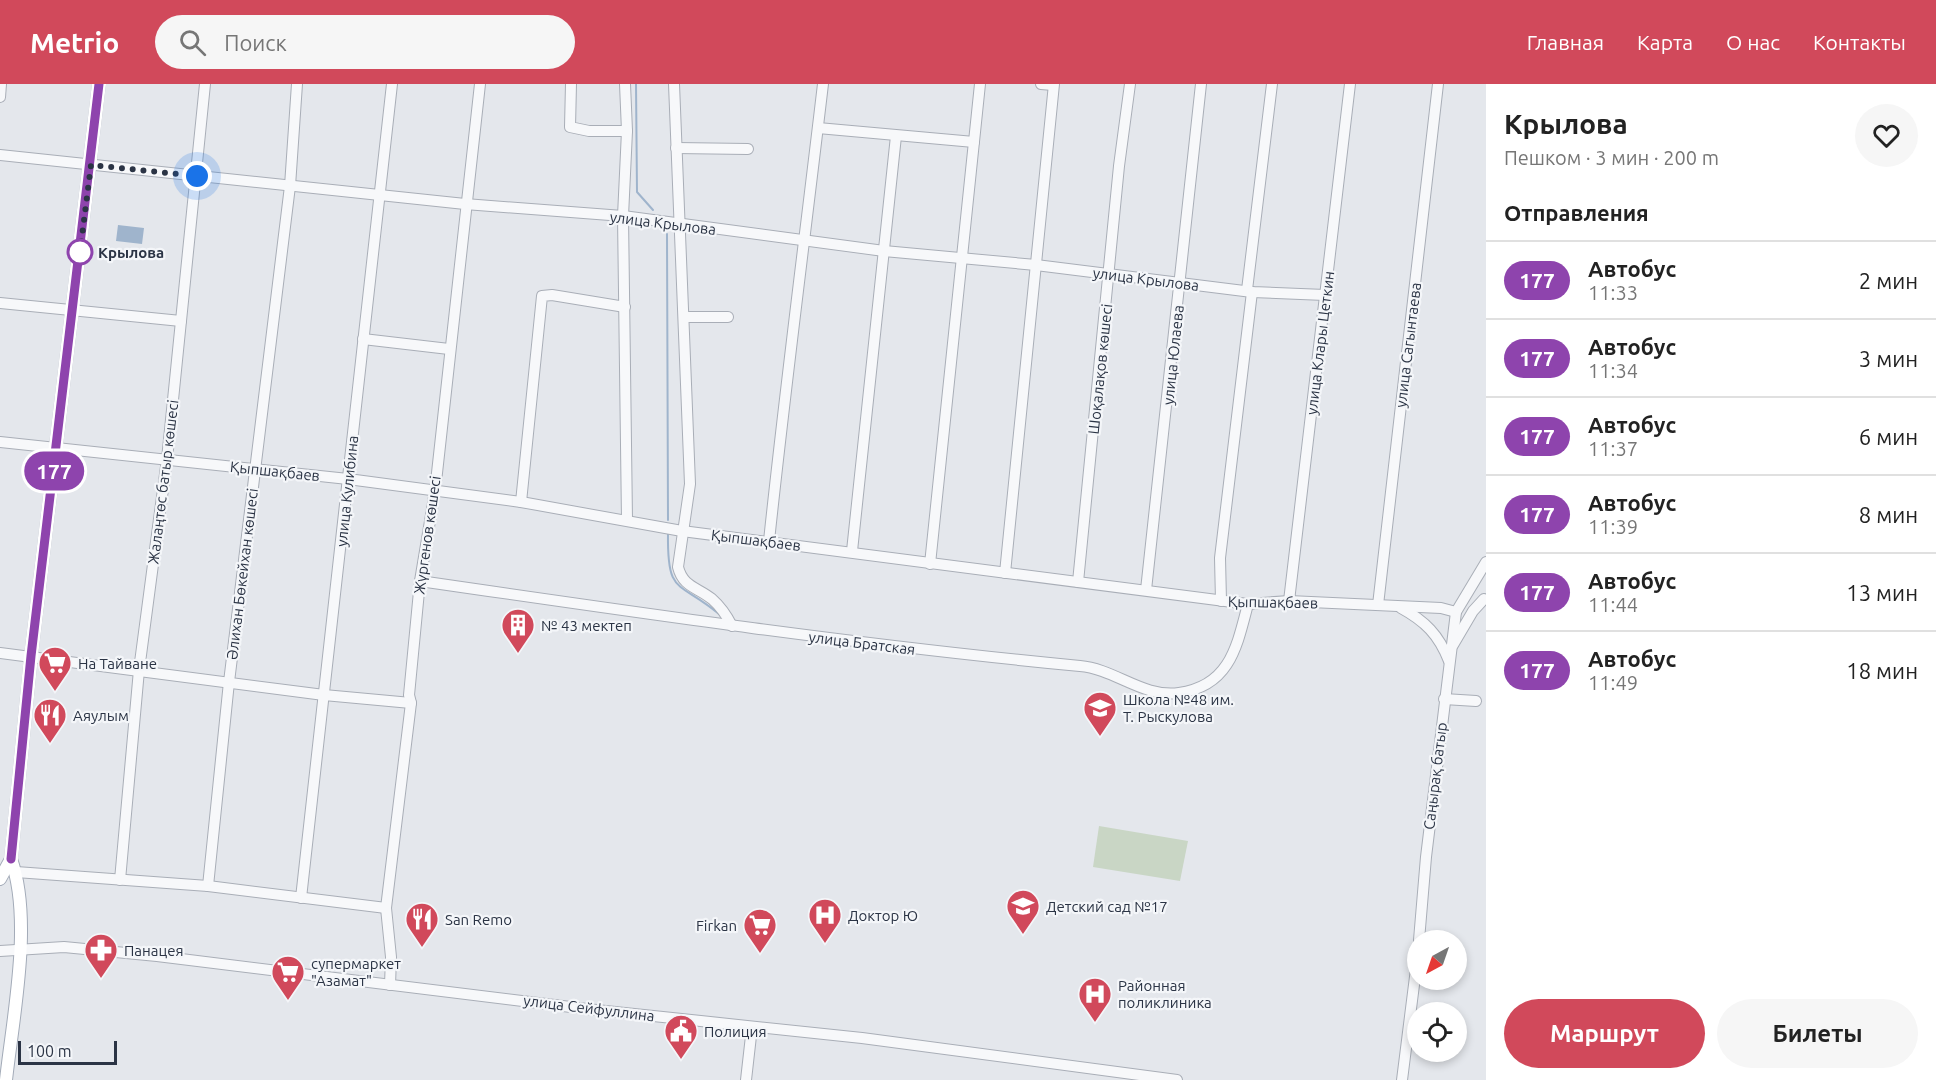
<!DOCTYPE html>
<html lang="ru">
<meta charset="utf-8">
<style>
body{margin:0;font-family:Ubuntu,sans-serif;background:#f6f6f6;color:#222;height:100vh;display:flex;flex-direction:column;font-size:22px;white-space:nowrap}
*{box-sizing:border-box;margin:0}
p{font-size:20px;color:#767676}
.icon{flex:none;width:33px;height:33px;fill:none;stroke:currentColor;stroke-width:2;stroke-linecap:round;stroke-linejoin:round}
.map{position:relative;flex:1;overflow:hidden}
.panel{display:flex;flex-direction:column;background:#fff;width:450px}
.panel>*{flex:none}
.badge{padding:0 12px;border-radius:20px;font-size:21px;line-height:39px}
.needle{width:39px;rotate:220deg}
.buttons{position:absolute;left:1407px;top:846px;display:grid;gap:12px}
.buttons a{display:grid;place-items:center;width:60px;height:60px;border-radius:50%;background:#fff;box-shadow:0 3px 9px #0003;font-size:30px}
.scale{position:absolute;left:18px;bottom:15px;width:99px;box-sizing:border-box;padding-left:6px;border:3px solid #2b3445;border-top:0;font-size:16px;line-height:21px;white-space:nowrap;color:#2b3445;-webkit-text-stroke:4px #f4f6f9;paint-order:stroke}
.you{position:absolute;width:30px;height:30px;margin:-15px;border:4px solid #fff;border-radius:50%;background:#1a73e8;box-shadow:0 0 0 9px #1a73e833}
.map>.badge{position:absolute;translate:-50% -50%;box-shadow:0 0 0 3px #fff}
h2{padding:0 18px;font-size:22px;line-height:54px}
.round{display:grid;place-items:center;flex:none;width:63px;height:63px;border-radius:32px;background:#f6f6f6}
.overview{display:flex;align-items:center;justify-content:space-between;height:102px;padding:0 18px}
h1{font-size:28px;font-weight:700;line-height:45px}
.button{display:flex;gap:12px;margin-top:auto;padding:12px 18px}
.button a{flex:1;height:69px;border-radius:36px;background:#d1495b;color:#fff;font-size:24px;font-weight:700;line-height:69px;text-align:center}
.button a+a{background:#f6f6f6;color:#222}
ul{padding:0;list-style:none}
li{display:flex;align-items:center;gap:18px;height:78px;padding:0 18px;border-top:2px solid #e0e0e0}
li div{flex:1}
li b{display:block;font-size:22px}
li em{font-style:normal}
li .badge{min-width:66px;font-weight:700;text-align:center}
header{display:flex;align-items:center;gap:36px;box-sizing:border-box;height:84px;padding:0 30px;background:#d1495b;color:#fff}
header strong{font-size:28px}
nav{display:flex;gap:33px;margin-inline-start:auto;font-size:21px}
.search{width:420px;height:54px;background:#f6f6f6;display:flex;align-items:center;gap:15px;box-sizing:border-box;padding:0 21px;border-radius:33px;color:#767676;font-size:22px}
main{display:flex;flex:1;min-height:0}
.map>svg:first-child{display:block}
</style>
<header>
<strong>Metrio</strong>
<div class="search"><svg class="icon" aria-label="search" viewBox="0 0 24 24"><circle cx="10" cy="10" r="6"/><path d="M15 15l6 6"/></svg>Поиск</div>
<nav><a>Главная</a><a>Карта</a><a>О нас</a><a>Контакты</a></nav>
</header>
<main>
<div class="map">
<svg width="1486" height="996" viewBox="0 0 1486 996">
<rect width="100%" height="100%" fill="#e4e7ec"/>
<polygon fill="#c9d6c5" points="1099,742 1188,757 1180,797 1093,783"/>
<polygon fill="#9fb4cc" points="118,141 144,144 142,160 116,157"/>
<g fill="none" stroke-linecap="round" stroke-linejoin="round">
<g stroke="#9fb4cc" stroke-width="2">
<polyline points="636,0 637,108 653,126"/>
<polyline points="667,150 668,436"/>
<path d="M668 449C667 512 678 496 719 530"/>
</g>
<defs>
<g id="minor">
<polyline points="571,0 570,43 589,47 627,47"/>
<polyline points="625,0 627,47 623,132 627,436"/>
<path d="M674 0 690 400 678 483C683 503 697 503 712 515 720 522 727 532 732 542"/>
<polyline points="1041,0 1053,1"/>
<polyline points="0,13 1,0"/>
<polyline points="818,44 974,58"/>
<polyline points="676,64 748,65"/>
<polyline points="0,71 465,120 623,132 884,167 1036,181 1252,208 1325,211"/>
<polyline points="1247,206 1272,0"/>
<polyline points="0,219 181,237"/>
<polyline points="684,233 728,233"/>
<polyline points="363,255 449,265"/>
<polyline points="0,358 348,395 521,418 682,447 1248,520 1289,517 1441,524 1456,528"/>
<polyline points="521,418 542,212 552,211 625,223"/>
<path d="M769 457C785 305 805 153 823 0"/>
<polyline points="852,467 896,52"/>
<polyline points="930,480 980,0"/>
<polyline points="1005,489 1054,0"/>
<path d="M420 497C640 529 859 561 1080 582 1115 585 1143 614 1179 609 1230 602 1237 562 1248 520"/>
<polyline points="1078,498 1119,82 1130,0"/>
<polyline points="1146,506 1201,0"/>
<polyline points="1221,517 1220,474 1252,208"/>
<polyline points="1289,517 1350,0"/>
<polyline points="1378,521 1438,0"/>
<path d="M1401 524C1425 537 1439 551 1449 577"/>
<polyline points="1453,561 1473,527 1484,515"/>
<polyline points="0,569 324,611 411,619"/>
<polyline points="1444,615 1476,617"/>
<polyline points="16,788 208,802 386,824"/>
<polyline points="120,796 139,586 167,375 205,0"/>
<polyline points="208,802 229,598 290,102 297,0"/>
<polyline points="301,814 392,0"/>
<polyline points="1419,856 1426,773 1456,528 1486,478"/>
<polyline points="0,867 64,863 157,872 587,925 862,954 1177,996"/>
<polyline points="390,901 391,873 386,824 411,619 409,611 420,497 435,407 480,0"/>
<polyline points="746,996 752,943"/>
<polyline points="1402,996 1418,869"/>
</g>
<g id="major">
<polyline points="0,795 11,775 31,572 99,0"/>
<path d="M6 996C13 932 33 836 11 775"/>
</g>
</defs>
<use href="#minor" stroke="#a9aeb7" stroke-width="12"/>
<use href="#major" stroke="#a3abb8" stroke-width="14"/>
<use href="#minor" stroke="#f7f8fa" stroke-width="10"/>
<use href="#major" stroke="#fff" stroke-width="12"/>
</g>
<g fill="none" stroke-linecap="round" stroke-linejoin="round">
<defs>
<polyline id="line" points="11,775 31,572 99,0"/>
</defs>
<use href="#line" stroke="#fff" stroke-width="14"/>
<use href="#line" stroke="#8e44ad" stroke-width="9"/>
<polyline stroke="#2b3445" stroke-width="6" stroke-dasharray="0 10.8" points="80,168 91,81 197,92"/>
</g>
<defs>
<symbol id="building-pin" viewBox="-11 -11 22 30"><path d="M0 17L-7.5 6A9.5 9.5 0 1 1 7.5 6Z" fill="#d1495b" stroke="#f4f6f9"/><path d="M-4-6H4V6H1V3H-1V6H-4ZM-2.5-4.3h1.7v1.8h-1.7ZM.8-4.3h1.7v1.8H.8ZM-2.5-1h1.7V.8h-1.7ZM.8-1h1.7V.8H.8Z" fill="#fff"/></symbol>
<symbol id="supermarket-pin" viewBox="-11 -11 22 30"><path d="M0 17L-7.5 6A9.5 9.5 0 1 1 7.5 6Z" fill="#d1495b" stroke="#f4f6f9"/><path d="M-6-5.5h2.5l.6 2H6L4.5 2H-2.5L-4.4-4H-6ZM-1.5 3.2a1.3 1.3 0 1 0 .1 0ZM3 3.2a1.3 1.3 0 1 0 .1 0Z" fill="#fff"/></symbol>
<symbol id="school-pin" viewBox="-11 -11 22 30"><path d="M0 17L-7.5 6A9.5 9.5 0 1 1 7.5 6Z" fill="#d1495b" stroke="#f4f6f9"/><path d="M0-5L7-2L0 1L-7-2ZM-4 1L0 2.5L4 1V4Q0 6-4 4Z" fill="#fff"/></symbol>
<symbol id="restaurant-pin" viewBox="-11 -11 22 30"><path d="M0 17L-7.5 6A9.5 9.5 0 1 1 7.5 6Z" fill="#d1495b" stroke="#f4f6f9"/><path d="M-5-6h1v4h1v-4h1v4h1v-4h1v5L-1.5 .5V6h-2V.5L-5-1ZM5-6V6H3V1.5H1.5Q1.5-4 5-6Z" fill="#fff"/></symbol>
<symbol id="hospital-pin" viewBox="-11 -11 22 30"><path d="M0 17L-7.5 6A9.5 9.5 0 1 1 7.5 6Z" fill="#d1495b" stroke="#f4f6f9"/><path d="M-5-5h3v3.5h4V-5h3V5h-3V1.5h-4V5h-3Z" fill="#fff"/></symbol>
<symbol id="pharmacy-pin" viewBox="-11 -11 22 30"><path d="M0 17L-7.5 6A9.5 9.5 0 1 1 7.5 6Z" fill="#d1495b" stroke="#f4f6f9"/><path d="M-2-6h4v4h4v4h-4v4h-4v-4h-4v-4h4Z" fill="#fff"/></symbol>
<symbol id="civic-pin" viewBox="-11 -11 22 30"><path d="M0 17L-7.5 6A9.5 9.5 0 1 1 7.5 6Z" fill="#d1495b" stroke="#f4f6f9"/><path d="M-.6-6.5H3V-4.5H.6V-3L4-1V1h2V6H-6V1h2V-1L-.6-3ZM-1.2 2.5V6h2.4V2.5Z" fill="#fff"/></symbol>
</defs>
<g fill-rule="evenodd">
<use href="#building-pin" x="499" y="522" width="38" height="52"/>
<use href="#supermarket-pin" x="36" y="560" width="38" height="52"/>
<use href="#school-pin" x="1081" y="605" width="38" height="52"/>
<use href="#restaurant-pin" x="31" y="612" width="38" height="52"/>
<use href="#school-pin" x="1004" y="803" width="38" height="52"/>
<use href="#hospital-pin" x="806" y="812" width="38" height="52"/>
<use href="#restaurant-pin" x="403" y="816" width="38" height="52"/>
<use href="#supermarket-pin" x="741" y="822" width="38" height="52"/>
<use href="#pharmacy-pin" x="82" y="847" width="38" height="52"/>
<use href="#supermarket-pin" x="269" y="869" width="38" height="52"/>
<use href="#hospital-pin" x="1076" y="891" width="38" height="52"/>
<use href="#civic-pin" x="662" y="928" width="38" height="52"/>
</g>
<circle fill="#fff" stroke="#8e44ad" stroke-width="3" cx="80" cy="168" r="12"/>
<g text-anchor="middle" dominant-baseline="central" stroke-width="4.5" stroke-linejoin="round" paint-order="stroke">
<g font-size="15" fill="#2b3445" stroke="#f4f6f9">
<text transform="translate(663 139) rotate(7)">улица Крылова</text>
<text transform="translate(1146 195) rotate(7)">улица Крылова</text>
<text transform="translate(1320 259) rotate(-83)">улица Клары Цеткин</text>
<text transform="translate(1408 261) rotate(-83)">улица Сагынтаева</text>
<text transform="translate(1173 271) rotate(-84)">улица Юлаева</text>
<text transform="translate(1100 285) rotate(-84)">Шоқалақов көшесі</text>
<text transform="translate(275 387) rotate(6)">Қыпшақбаев</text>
<text transform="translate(163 398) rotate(-83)">Жалаңтөс батыр көшесі</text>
<text transform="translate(347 407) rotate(-84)">улица Кулибина</text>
<text transform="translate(427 451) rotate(-82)">Жүргенов көшесі</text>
<text transform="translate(756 456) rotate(7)">Қыпшақбаев</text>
<text transform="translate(242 490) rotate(-83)">Әлихан Бөкейхан көшесі</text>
<text transform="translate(1273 518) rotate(1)">Қыпшақбаев</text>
<text transform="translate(862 559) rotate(7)">улица Братская</text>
<text transform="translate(1435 692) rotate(-83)">Саңырақ батыр</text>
<text transform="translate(589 924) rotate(7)">улица Сейфуллина</text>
</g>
<g font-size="15" font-weight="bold" fill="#2b3445" stroke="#f4f6f9" text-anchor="start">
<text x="98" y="168">Крылова</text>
</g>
<g font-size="15" fill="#2b3445" stroke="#f4f6f9" text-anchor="start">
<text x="541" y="541">№ 43 мектеп</text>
<text x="78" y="579">На Тайване</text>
<text x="1123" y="615">Школа №48 им.<tspan x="1123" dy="17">Т. Рыскулова</tspan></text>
<text x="73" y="631">Аяулым</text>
<text x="1046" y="822">Детский сад №17</text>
<text x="848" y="831">Доктор Ю</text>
<text x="445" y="835">San Remo</text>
<text x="737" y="841" text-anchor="end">Firkan</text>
<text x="124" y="866">Панацея</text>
<text x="311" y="879">супермаркет<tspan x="311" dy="17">"Азамат"</tspan></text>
<text x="1118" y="901">Районная<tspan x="1118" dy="17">поликлиника</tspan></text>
<text x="704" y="947">Полиция</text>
</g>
</g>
</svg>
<div class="buttons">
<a><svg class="needle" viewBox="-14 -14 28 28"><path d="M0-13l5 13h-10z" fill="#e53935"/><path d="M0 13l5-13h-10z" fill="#767676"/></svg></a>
<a><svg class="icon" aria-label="locate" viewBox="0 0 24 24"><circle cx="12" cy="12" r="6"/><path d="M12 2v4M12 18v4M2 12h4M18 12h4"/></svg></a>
</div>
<div class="scale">100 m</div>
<div class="you" style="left:197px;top:92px"></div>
<b class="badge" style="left:54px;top:387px;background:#8e44ad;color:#fff">177</b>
</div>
<section class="panel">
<div class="overview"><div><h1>Крылова</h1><p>Пешком · 3 мин · 200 m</p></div><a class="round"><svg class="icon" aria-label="heart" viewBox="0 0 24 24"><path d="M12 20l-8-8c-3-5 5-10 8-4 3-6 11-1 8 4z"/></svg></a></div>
<h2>Отправления</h2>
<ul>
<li><span class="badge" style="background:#8e44ad;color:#fff">177</span><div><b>Автобус</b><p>11:33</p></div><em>2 мин</em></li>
<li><span class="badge" style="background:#8e44ad;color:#fff">177</span><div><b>Автобус</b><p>11:34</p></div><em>3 мин</em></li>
<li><span class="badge" style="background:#8e44ad;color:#fff">177</span><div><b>Автобус</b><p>11:37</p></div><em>6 мин</em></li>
<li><span class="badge" style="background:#8e44ad;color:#fff">177</span><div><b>Автобус</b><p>11:39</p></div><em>8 мин</em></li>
<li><span class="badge" style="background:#8e44ad;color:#fff">177</span><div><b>Автобус</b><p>11:44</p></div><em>13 мин</em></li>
<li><span class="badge" style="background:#8e44ad;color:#fff">177</span><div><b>Автобус</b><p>11:49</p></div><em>18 мин</em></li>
</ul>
<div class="button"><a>Маршрут</a><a>Билеты</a></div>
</section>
</main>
